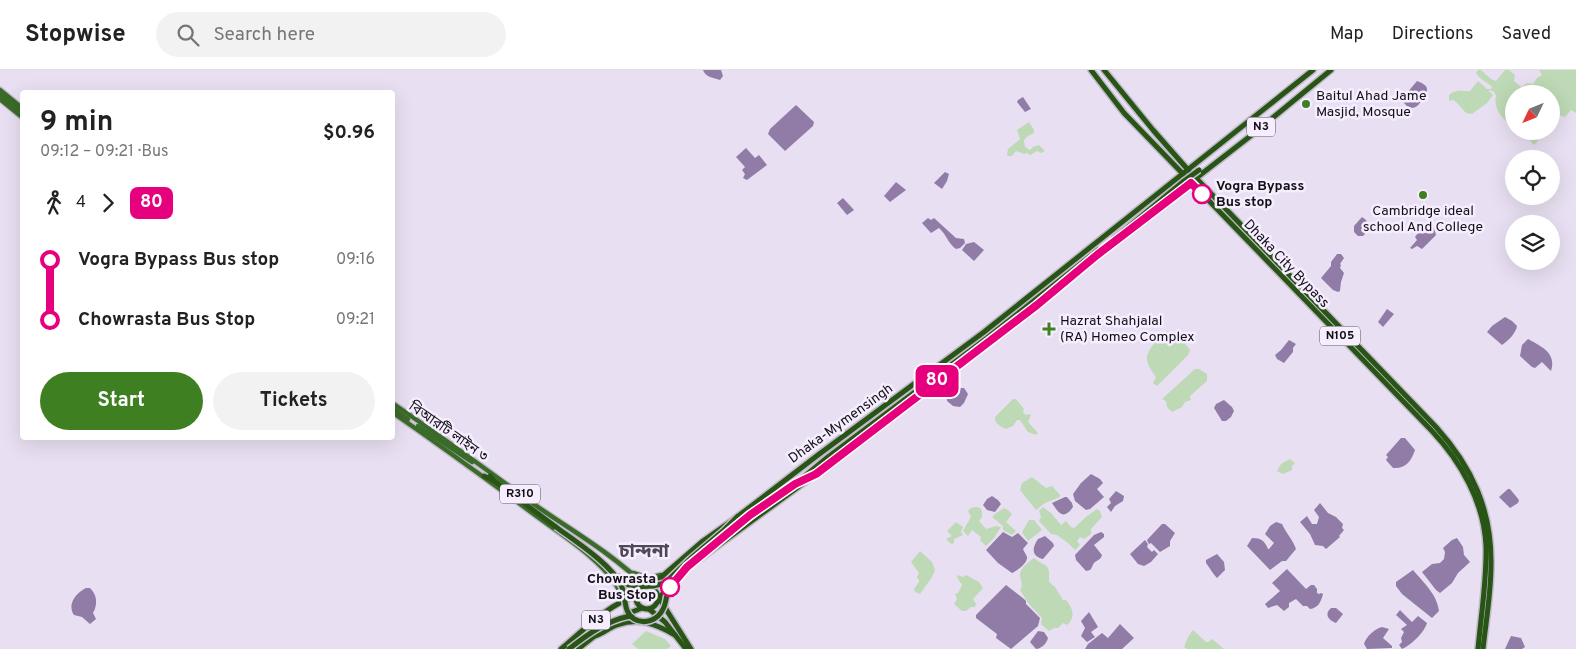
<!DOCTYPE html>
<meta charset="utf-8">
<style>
body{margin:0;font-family:Overpass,"Noto Sans Bengali",sans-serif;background:#f2f2f2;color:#222;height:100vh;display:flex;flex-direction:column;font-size:19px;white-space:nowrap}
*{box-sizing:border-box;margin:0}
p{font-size:16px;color:#767676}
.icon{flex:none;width:28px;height:28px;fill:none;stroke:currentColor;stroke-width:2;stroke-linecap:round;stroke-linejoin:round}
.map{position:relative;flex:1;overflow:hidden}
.side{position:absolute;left:20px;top:20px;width:375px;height:350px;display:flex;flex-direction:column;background:#fff;border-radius:5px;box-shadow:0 5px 20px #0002}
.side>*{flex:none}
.badge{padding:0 10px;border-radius:8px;font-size:18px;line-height:32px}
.needle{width:32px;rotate:227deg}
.controls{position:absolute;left:1505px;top:15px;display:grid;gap:10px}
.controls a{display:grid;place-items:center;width:55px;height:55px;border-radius:50%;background:#fff;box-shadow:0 5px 20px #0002;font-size:25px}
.map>.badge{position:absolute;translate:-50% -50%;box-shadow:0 0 0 2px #fff}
.legs{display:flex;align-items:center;gap:8px;height:55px;padding:0 20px;font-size:16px}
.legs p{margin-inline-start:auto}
.head{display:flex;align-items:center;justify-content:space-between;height:85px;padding:0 20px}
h1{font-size:28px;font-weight:700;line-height:38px}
.cta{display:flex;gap:10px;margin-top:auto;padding:10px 20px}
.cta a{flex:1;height:58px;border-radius:30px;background:#3e8021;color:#fff;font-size:20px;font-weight:700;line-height:58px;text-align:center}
.cta a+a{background:#f2f2f2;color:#222}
ul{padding:0 20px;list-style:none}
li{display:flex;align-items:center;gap:18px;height:60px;font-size:19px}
li i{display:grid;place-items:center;width:8px;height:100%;margin:0 6px;background:currentColor}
li i::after{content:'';width:12px;height:12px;margin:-6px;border:4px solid;border-radius:50%;background:#fff}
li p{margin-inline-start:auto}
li:first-child i{background:linear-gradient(#0000 50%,currentColor 0)}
li:last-child i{background:linear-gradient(currentColor 50%,#0000 0)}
header{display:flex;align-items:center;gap:30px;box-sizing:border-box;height:70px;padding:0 25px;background:#fff;border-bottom:1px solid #e0e0e0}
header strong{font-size:24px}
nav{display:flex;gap:28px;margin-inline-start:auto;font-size:18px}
.search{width:350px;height:45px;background:#f2f2f2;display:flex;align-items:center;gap:12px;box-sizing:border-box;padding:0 18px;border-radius:28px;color:#767676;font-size:19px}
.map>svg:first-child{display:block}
</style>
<header>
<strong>Stopwise</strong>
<div class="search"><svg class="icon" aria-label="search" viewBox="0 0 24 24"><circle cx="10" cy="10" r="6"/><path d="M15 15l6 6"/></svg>Search here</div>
<nav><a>Map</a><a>Directions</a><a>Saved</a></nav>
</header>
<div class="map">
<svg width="1576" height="579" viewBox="0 0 1576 579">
<rect width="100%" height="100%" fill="#e8e0f2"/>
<g fill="#bed9b5">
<path d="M1478 0H1481L1491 9 1496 11 1505 0H1509L1515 5 1514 11 1521 17 1527 13 1533 14 1537 8 1542 5 1539 0H1576V43L1571 40 1565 47 1561 46 1555 42 1551 45V24H1514V57C1503 50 1493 39 1496 26L1494 22 1490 20 1489 21 1493 25 1487 33 1472 44 1466 43 1456 32 1453 30 1449 31V25C1455 19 1462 21 1470 21L1478 11 1487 19H1491L1492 17C1487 12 1479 9 1476 3Z"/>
<polygon points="1029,52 1034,60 1034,63 1028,66 1024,70 1025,77 1030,80 1033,77 1039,75 1045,81 1041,83 1037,81 1030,85 1027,83 1024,84 1016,81 1012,86 1008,86 1007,85 1008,79 1020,69 1017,60"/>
<polygon points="1522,61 1537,61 1537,65 1540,65 1537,72 1534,75"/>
<path d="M1167 261 1173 263 1179 270 1181 269 1190 280 1188 285 1157 316 1153 313 1156 307C1153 303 1146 293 1147 288 1147 279 1160 267 1167 261Z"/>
<polygon points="1195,299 1199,299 1207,304 1207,311 1190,326 1191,330 1185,332 1182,337 1172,342 1167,337 1166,331 1162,329"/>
<path d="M1013 329H1016L1024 339 1023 342 1026 345 1030 344 1031 345 1028 352 1038 363 1036 365 1028 362 1020 350H1017L1013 356 1006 359C1001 357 994 353 995 347Z"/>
<polygon points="1290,389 1295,393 1292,396 1292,400 1283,404 1277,401 1281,394"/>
<polygon points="1032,407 1046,418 1052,416 1060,425 1060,427 1045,433 1036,440 1020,420 1022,413"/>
<polygon points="976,437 980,438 982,441 982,447 979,451 986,459 996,456 1001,457 994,468 986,476 980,470 981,467 972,460 968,466 963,461 971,447 968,441 971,438"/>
<polygon points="1043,437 1051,443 1061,455 1066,451 1071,457 1074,458 1087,446 1097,439 1100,441 1102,447 1091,459 1091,464 1084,469 1080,467 1077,471 1080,475 1075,480 1068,473 1057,465 1051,464 1039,451 1041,447 1039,441"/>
<polygon points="1004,438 1008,440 1012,444 1006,452 1016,461 1012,465 1003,460 1003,456 992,447 995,444"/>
<polygon points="1029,450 1034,450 1042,460 1028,471 1022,462"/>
<polygon points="956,452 963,457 961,462 963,465 954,469 954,473 951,474 946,469 952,466 947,461"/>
<polygon points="920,481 932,492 935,500 932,507 920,524 915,522 914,519 919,512 919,510 917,507 919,503 911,492"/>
<path d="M1034 488C1048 498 1050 494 1049 512L1055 517 1063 530H1066C1073 538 1076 548 1067 555L1063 553 1058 558H1054L1049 561 1041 554 1042 548 1028 533 1020 520C1024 514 1020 511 1020 504 1020 498 1030 491 1034 488Z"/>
<polygon points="958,505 963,507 966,505 979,512 983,518 973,529 976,534 975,537 971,537 966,541 962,541 954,534 957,529 955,524 958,523 962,515 957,507"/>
<polygon points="1193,560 1206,572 1208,572 1212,569 1224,579 1187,579 1184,577 1188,567"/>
<polygon points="646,561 665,569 671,576 667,579 638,579 632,574"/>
</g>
<g fill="#917ba7">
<path d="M703 0H721L723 6 720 10C714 8 705 7 703 0Z"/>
<path d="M1417 11C1430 16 1429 20 1422 30 1418 35 1418 37 1412 38L1407 36 1401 30Z"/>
<polygon points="1023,27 1031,39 1025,42 1017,32 1018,30"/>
<polygon points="796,35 814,52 813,56 785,81 768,64 770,59"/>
<polygon points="746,78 755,88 759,85 767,95 747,110 743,108 745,104 742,100 745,97 736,87"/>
<polygon points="945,102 949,104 947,111 942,119 934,113"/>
<polygon points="896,112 906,120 890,132 884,126"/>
<polygon points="843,128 854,140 847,145 837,133"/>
<polygon points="1362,147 1366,150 1370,158 1363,166 1358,166 1354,162 1354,156"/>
<path d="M928 148 931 150 934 148 956 168 964 169 965 173 960 178 956 179C947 172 947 165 939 158L931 163 922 153Z"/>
<polygon points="1427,154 1434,158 1436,165 1422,179 1417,176 1412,179 1410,178 1417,170 1415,167 1418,163 1415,160"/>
<polygon points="974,172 984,180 974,191 962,180 966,174"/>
<polygon points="1337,184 1341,184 1344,188 1340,194 1341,195 1340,198 1344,203 1341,212 1340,221 1338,222 1333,220 1321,208 1331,196 1331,192"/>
<polygon points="1387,239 1394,244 1383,257 1378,252"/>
<path d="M1505 247 1512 251 1517 256C1516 263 1508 271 1502 275L1487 262 1492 256Z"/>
<path d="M1528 269C1540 276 1557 282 1551 301L1542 292 1535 298 1532 297 1520 286 1522 275Z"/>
<polygon points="1289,270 1296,274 1293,278 1293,282 1284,293 1277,289 1275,285 1281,280"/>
<polygon points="957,318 964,318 968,324 964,333 960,337 953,336 947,331 947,327"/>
<polygon points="1224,330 1232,337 1234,341 1231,347 1226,351 1222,351 1214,338 1216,334"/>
<path d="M1401 368H1405L1415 380C1411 392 1405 399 1393 398L1386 390 1388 387 1386 385Z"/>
<polygon points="1091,404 1100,409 1103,413 1097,419 1104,427 1090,439 1086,440 1075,431 1073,424 1081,413"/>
<polygon points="1508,419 1510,419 1519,430 1518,433 1510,438 1499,427"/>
<polygon points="1116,421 1124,426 1123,431 1115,436 1111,442 1107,437 1111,433 1109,429"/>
<polygon points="992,426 998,430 1001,434 995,442 987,440 983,435 987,429"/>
<path d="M1065 427H1067L1072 433 1073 437C1064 450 1059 444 1052 433Z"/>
<polygon points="1320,433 1328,443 1336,447 1343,454 1342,458 1344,460 1339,466 1340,467 1326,479 1323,476 1315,475 1310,464 1300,452 1307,446 1312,454 1317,454 1319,447 1314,440"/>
<path d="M1276 452 1282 454C1286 463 1293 470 1296 479L1286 491H1282L1270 500 1247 476 1252 468C1261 468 1265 471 1268 479H1269L1274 473 1265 464 1270 456Z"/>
<polygon points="1162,454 1165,454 1175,463 1170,471 1170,476 1160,482 1151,473 1149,474 1147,470"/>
<path d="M1003 462 1012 467 1018 463 1028 473 1023 479C1024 482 1026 484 1027 487 1028 493 1017 501 1012 503L998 493 986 480Z"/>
<path d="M1101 462 1104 464V467L1094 475 1102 485C1100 491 1098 489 1094 493 1093 494 1092 498 1090 500L1086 501 1076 490 1075 485 1094 465Z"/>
<path d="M1045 466 1053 473 1054 476 1043 489C1031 486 1032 478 1038 469Z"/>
<polygon points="1457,468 1463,477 1464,485 1470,492 1458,503 1452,513 1440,523 1436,520 1422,502 1432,494 1440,493 1444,489 1445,482 1443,478 1452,470"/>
<polygon points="1145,470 1148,474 1147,477 1152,482 1154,480 1158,484 1151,492 1144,496 1138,494 1130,484"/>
<path d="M1217 484 1224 492 1225 500 1217 508C1213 504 1210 498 1206 493V490Z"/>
<path d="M1287 499 1306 519 1311 515H1314L1317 519V523L1319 524 1321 523 1323 524C1321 532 1318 538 1310 539L1307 536H1303L1296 529 1289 533V537L1284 541 1277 535 1268 538 1265 534 1280 521 1272 513Z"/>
<path d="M1413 500C1423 512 1437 524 1439 541L1432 548 1402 524 1396 516V512Z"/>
<polygon points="1006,515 1024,529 1026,531 1026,534 1040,548 1038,556 1011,579 996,568 997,564 976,548 976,545"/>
<path d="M86 518H90C97 525 98 534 93 543L96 549 90 554 82 547 74 545C67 534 76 523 86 518Z"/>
<path d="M1331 538H1336L1343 544 1336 553C1328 550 1324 544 1331 538Z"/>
<path d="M1400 540 1412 552 1418 546 1427 553C1424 563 1411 575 1402 579L1399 575 1402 572 1401 568 1404 562 1401 559 1407 555 1396 545Z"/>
<polygon points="1089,542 1098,557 1091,562 1095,567 1087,572 1081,566 1085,558 1081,551"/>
<polygon points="1120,554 1134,568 1122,579 1085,579 1088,574 1102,563 1108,568"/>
<path d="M1382 557 1389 559 1383 568 1392 576V578L1367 579 1364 574C1366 567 1374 559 1382 557Z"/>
<path d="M1038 561 1044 562 1048 568C1047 573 1041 579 1036 579L1030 572Z"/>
<polygon points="1511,566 1521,568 1525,577 1522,579 1505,579"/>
</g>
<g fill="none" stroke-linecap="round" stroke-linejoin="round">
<defs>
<g id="primary">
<polyline points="0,20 22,38"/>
<polyline points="0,24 22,42"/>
<polyline points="0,29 22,47"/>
<path d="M392 333C441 366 488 401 535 435 572 461 613 484 645 516"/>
<polyline points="392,338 408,349"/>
<path d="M392 342C441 376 488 410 535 445 561 464 588 481 609 505 616 513 622 522 620 532"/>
<polyline points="418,356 472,392"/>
<polyline points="633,503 649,508 661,505"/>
<polyline points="622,517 636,526"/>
</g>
<g id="highway">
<path d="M1091 0 1124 43 1432 361C1461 392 1484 432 1486 476 1487 510 1481 545 1478 579"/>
<polyline points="1104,0 1153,60 1189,101"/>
<path d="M1195 107 1436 357C1472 397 1492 440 1491 495 1491 523 1486 551 1483 579"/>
<polyline points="1115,168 1184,111"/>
<polyline points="484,406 493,410"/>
<polyline points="490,406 493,410 556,457"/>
<polyline points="794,415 828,387 987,268 1098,180"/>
<polyline points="697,491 816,404 1037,235 1097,185 1253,64 1331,0"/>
<polyline points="670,515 659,528 691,579"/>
<polyline points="651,516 703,471 737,447 818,385 984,262 1313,0"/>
<circle cx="647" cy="528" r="11"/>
<polyline points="649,539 665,552 686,579"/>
<polyline points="627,544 642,538"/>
<path d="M595 566C603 563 609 558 617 555 639 547 656 554 675 565"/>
<path d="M561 579C584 560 607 535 636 526"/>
<polyline points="578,579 597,564"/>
</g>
</defs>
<use href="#primary" stroke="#c1baca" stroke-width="7"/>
<use href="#highway" stroke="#c1baca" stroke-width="8"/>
<use href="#primary" stroke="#3b6b29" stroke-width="4.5"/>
<use href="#highway" stroke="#285415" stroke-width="5"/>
<defs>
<g id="highway-bridge">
<polyline points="1184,111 1199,100"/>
<path d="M556 457C575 471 611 494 621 515 627 526 622 541 634 549 645 555 658 550 663 539 666 534 666 527 668 521 671 515 675 510 679 505 689 494 701 485 713 476 738 456 763 437 789 418"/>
<polyline points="619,506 625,513 633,517 653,516 665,513 690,489 723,461 737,447"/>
<path d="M569 579C588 564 606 551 630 546L632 547"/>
</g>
</defs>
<use href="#highway-bridge" stroke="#c1baca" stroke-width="8" stroke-linecap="butt"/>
<use href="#highway-bridge" stroke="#285415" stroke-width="5"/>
</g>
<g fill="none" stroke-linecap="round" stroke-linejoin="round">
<defs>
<polyline id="line-1" points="670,517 687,497 750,445 795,414 816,404 1037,235 1097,185 1191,113 1202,124"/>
</defs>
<use href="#line-1" stroke="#fff" stroke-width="11"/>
<use href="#line-1" stroke="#e6007e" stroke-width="8"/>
</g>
<g fill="#3e8021" stroke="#f6edff" stroke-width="2">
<circle cx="1306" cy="34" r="5"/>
<circle cx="1423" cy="125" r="5"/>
<path d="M1046.5 251.5h5v5h5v5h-5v5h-5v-5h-5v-5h5z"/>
</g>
<g fill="#fff" stroke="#e6007e" stroke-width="2.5">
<circle cx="1202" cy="124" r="9"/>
<circle cx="670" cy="517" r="9"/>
</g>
<g text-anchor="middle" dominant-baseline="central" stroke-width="5" stroke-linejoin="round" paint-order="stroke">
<g fill="#f6edff" stroke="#56525b" stroke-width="1">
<rect x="1247" y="47.5" width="28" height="19" rx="4"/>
<rect x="1320" y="256.5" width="40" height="19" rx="4"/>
<rect x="500" y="414.5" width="40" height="19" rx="4"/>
<rect x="582" y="540.5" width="28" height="19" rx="4"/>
</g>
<g font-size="12" font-weight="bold" fill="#120f15">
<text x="1261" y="57">N3</text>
<text x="1340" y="266">N105</text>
<text x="520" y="424">R310</text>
<text x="596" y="550">N3</text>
</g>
<g font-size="14" fill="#120f15" stroke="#f6edff" text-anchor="start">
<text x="1316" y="26">Baitul Ahad Jame<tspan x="1316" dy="16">Masjid, Mosque</tspan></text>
<text x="1423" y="141" text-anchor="middle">Cambridge ideal<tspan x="1423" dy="16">school And College</tspan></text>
<text x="1060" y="251">Hazrat Shahjalal<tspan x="1060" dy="16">(RA) Homeo Complex</tspan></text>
</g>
<g font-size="14" font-weight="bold" fill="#120f15" stroke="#f6edff" text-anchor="start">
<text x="1216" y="116">Vogra Bypass<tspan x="1216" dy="16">Bus stop</tspan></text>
<text x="656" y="509" text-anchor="end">Chowrasta<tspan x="656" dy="16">Bus Stop</tspan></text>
</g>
<g font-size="14" fill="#120f15" stroke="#f6edff">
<text transform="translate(1286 194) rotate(46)">Dhaka City Bypass</text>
<text transform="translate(841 354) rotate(-36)">Dhaka-Mymensingh</text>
<text transform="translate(448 362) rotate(35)">বিআরটি লাইন ৩</text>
</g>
<g font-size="19" font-weight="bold" fill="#4f4856" stroke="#f6edff">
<text x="644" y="482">চান্দনা</text>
</g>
</g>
</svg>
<div class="controls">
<a><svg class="needle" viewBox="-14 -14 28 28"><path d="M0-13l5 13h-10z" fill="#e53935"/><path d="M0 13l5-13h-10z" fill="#767676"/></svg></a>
<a><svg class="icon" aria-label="locate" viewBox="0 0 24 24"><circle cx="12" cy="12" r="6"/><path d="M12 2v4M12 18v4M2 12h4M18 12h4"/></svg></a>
<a><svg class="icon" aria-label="layers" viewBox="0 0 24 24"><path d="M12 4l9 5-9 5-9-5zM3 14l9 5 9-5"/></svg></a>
</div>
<b class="badge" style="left:937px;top:311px;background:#e6007e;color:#fff">80</b>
<section class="side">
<div class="head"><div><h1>9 min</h1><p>09:12 – 09:21 · Bus</p></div><b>$0.96</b></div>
<div class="legs"><svg class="icon" aria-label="walk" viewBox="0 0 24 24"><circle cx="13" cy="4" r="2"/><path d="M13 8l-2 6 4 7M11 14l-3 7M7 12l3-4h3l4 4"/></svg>4<svg class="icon" aria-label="forward" viewBox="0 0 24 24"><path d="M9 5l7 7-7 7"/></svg><b class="badge" style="background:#e6007e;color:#fff">80</b></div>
<ul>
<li><i style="color:#e6007e"></i><b>Vogra Bypass Bus stop</b><p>09:16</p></li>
<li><i style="color:#e6007e"></i><b>Chowrasta Bus Stop</b><p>09:21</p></li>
</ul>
<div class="cta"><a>Start</a><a>Tickets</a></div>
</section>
</div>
